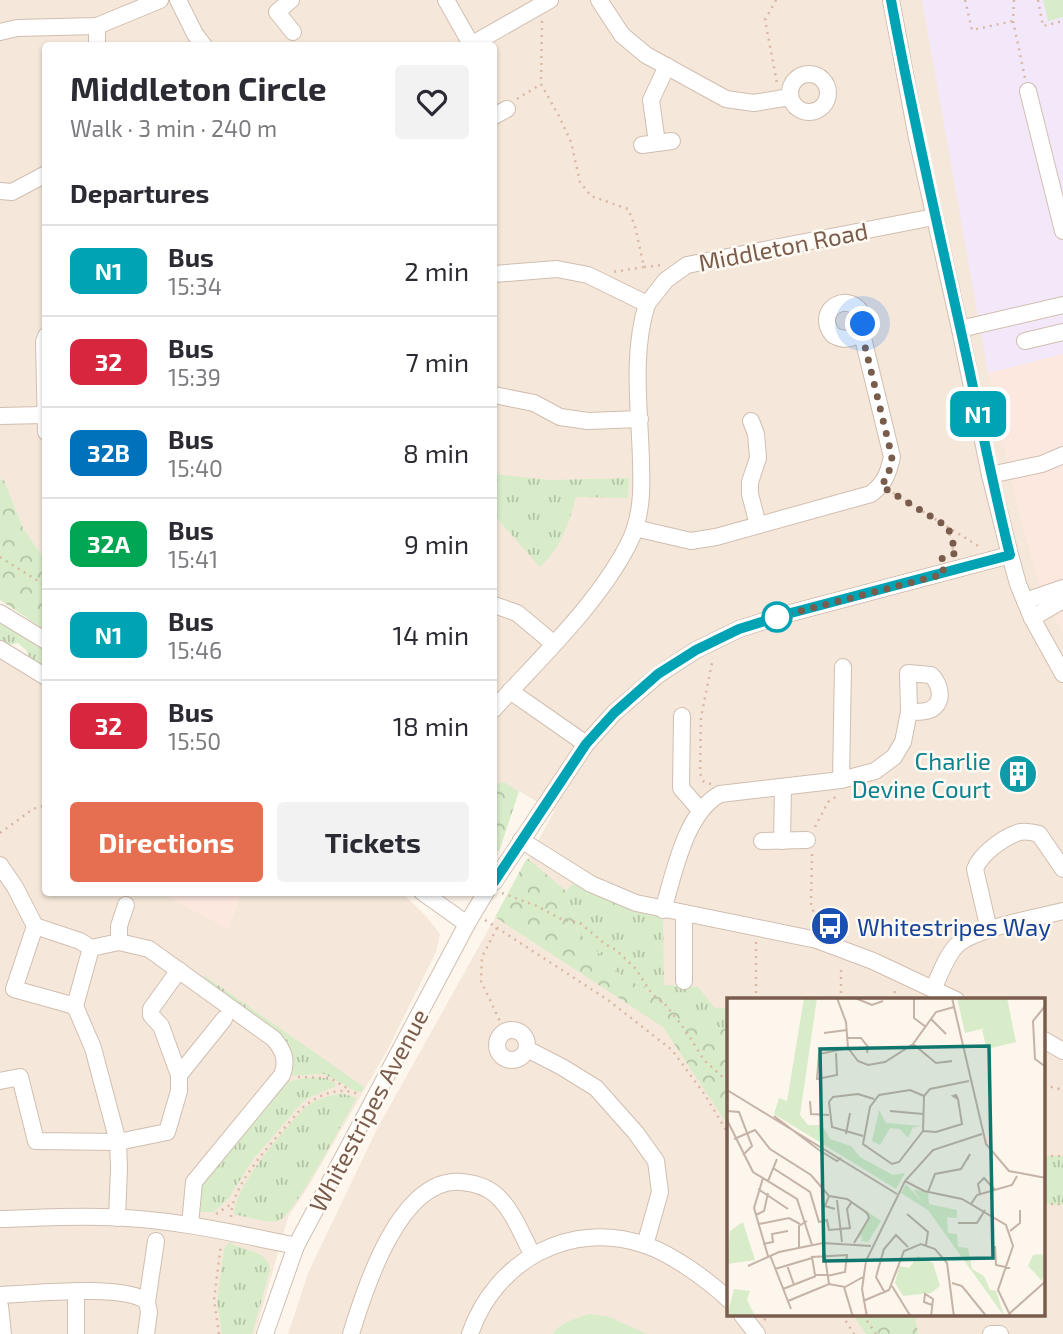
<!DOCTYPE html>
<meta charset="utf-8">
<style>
body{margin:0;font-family:"Exo 2",sans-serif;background:#f2f2f3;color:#2b2b33;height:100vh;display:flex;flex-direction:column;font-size:26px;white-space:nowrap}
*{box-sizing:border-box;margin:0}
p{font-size:23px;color:#7c7c81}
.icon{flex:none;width:38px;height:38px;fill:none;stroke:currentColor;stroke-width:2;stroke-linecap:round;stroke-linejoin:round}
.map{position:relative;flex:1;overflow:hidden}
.drawer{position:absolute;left:42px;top:42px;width:455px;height:854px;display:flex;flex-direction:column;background:#fff;border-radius:7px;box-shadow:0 2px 5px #0004}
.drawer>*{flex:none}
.badge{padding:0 14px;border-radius:10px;font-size:24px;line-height:46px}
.you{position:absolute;width:35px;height:35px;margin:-18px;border:5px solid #fff;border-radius:50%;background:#1a73e8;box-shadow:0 0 0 10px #1a73e833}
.map>.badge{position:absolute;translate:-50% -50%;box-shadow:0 0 0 4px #fff}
h2{padding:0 28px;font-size:26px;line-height:63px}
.round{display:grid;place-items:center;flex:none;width:74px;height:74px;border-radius:7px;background:#f2f2f3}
.summary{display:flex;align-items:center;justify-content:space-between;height:119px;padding:0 28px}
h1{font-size:33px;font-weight:700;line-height:52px}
.primary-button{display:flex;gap:14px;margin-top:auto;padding:14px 28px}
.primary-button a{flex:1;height:80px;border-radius:7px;background:#e76f51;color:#fff;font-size:28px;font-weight:700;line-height:80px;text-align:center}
.primary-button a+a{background:#f2f2f3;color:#2b2b33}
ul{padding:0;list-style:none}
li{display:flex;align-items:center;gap:21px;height:91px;padding:0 28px;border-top:2px solid #e1e1e2}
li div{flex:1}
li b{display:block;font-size:26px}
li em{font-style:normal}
li .badge{min-width:77px;font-weight:700;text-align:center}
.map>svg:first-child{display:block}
</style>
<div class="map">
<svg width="1063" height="1334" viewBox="0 0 1063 1334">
<defs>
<pattern id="grass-tufts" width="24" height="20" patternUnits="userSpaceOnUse" patternTransform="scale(1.75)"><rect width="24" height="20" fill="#d8ecc9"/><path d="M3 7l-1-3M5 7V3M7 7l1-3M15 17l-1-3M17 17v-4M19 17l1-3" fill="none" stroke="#b4c2a5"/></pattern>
<pattern id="forest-crowns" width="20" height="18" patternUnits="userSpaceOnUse" patternTransform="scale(1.75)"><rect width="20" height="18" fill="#d8ecc9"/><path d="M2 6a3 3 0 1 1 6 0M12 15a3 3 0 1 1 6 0" fill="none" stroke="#b4c2a5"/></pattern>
</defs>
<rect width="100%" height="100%" fill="#fdf6ec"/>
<g fill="#f5e8da" fill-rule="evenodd">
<path d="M0 0H1063V1334H288L308 1273 377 1129 554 812 504 782 494 785V46H46L45 560 23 528 4 480 0 479ZM729 1000H1044V1315H729Z"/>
<polygon points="0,640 45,668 46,892 162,893 228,928 241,893 402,893 427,917 440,934 436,952 388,1049 308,1187 288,1217 255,1334 0,1334"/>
</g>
<g fill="#fde8e0">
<polygon points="1063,354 1063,634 1038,580 1016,502 988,373"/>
<polygon points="162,893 241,892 241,893 228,929"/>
</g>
<polygon fill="#f3e8fa" points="922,0 1063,0 1063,354 988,373"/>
<g fill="url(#grass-tufts)">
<path d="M494 474 550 480 629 478 628 498 576 497C569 524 561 547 540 567L494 515Z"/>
<polygon points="0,619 45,648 45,667 42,670 30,662 27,651 18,643 4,646 0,643"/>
<polygon points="572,884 663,918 664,985 698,987 715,1008 729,1008 729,1030 695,1021 672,1002 622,977 578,932 566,891"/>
<polygon points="205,976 364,1087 362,1092 355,1091 324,1074 287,1076 290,1062 204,981"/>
<polygon points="312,1077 326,1078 335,1083 336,1086 308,1098 301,1104 254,1158 228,1199 214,1212 199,1212 200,1187 285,1082"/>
<path d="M344 1094 357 1098C345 1117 294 1217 278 1221 269 1224 246 1216 235 1215 228 1194 291 1119 309 1105 319 1098 331 1094 344 1094Z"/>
<polygon points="1044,1156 1063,1156 1063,1205 1044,1204"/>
<path d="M229 1242C244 1252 268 1250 270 1270L252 1334H222L217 1302 224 1248Z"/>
</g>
<g fill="url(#forest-crowns)">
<polygon points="0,479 4,480 23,528 45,560 45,630 0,600"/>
<polygon points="504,782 519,791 500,849 494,856 494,785"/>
<polygon points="527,858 566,891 578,932 622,977 672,1002 695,1021 729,1030 729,1127 663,1027 495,917"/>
<polygon points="853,1315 915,1315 918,1334 866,1334"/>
</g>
<g fill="#d8ecc9">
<polygon points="1043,0 1063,0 1063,17 1048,21"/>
<path d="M590 1314 609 1317 647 1334H553C560 1322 577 1318 590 1314Z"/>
</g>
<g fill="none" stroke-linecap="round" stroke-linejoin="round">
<defs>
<g id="minor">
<polyline points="178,0 195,34 204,46"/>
<polyline points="291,0 277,12 293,32"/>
<polyline points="446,0 471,44"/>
<polyline points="599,0 622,35 646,55 726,99 754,103 790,97"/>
<polyline points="891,0 917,138 960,329 990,475 1010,555 1018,584 1032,618 1063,674"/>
<polyline points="0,32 17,28 97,26 160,0"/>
<polyline points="97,46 97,26"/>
<polyline points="469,46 550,0"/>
<circle cx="809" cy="93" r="19"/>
<polyline points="1028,91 1063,231"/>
<polyline points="494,116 507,109"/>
<polyline points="657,143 651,100 667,66"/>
<polyline points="642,145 672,141"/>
<polyline points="0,191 12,192 46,174"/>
<path d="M494 274 557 269 588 275 647 304C628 365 644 431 641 494 640 511 636 530 628 545 597 605 539 659 494 709"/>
<polyline points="647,304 666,280 687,265 934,217"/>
<polyline points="960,329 1063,305"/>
<polyline points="46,336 44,342 46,432"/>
<polyline points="1025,341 1063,332"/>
<polyline points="494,395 534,403 560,417 588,421 640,419"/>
<polyline points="0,416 44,415"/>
<polyline points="751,421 756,434 758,458 750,482 750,494 758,525"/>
<polyline points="990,475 1042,464 1063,455"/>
<path d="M635 528 691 541 716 537 871 494C885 483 888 474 892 457L861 330 864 318C852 287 812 309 833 335 844 341 853 340 861 330"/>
<polyline points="1025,601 1063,588"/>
<polyline points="494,605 517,613 553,643"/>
<polyline points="0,613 46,641"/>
<polyline points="1032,618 1063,600"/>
<polyline points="0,649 46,677"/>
<polyline points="510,691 586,744"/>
<polyline points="682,716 681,788 700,810"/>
<polyline points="841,780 843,667"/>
<polyline points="521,840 591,884 636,903 817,940 873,961 956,1000"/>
<polyline points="762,841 807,840"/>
<polyline points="782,841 783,787"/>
<polyline points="0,865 15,887 35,926 80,941 91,948"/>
<polyline points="494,882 586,744 614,713 658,675 696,650 739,629 787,614 1010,555"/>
<polyline points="422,892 467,924"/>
<path d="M663 910C674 874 685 813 720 794L841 780 875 771 894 757 903 742 909 712 908 673 931 675C942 685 945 707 926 711 921 712 914 712 909 712"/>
<polyline points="35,926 14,989 75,1006"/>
<path d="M989 930 975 869C980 855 1002 838 1017 833 1024 830 1032 832 1039 834L1063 869"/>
<polyline points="119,942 119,926 126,905"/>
<path d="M91 948 119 942 149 949 274 1039C283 1050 288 1060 282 1075L194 1182 190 1225"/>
<polyline points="91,948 75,1006 93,1048 118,1142 119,1168 117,1218"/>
<polyline points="684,981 684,913"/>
<path d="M933 989C940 975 946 956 957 945 975 928 1037 918 1063 911"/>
<circle cx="512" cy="1045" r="15"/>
<polyline points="1044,1040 1063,1051"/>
<polyline points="527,1049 562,1067 596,1088 636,1133 656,1161 660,1192 645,1245"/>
<polyline points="179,1075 224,1019"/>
<polyline points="0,1081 20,1077 36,1141 118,1142 167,1132 179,1091 179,1075 161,1026 151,1015 151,1009 179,970"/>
<path d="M0 1219C34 1218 69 1216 103 1217 169 1218 233 1233 296 1246"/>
<path d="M0 1295C29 1294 126 1283 147 1302L149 1312 146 1334"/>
<polyline points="147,1302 156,1241"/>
<polyline points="0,1306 3,1334"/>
<polyline points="742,1315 757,1334"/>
<polyline points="76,1334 76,1291"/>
<polyline points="265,1334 296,1246 467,924 486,892"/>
<path d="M351 1334C365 1288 400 1177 461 1182 473 1183 486 1186 496 1195 513 1210 522 1235 532 1254"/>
<path d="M470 1334C495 1261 570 1219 645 1245 672 1254 708 1280 729 1300"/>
<polyline points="991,1334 1000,1334"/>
</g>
</defs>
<use href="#minor" stroke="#d1beb0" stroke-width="18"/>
<g stroke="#d9b8a5" stroke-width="2.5" stroke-dasharray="2 5" stroke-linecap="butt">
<polyline points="776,0 765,20 777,83"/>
<polyline points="965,0 972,30 1013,21"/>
<polyline points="1014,0 1013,21 1025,78"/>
<polyline points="1038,0 1043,26 1063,21"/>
<polyline points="542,21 541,84 559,116 571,142 580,182 591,196 628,209 635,226 644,267 613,272"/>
<polyline points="517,99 541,84"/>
<polyline points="644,267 662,265"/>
<polyline points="893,493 980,547"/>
<polyline points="948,527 954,554"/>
<polyline points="0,557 46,586"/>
<polyline points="711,784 703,781 700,773 701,717 713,658"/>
<polyline points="815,827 828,802 837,796"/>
<polyline points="0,833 33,809 46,805"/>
<polyline points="812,854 811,904 818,926"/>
<polyline points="502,893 537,906 561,919 580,923 605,944 616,950 635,968 652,994 665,1004 686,1031 704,1060 729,1083"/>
<polyline points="485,920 608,1000 672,1050 705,1095 729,1135"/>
<polyline points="497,928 482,957 481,981 505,1032"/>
<polyline points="756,1000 756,941"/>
<polyline points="841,1000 841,965"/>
<polyline points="894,1000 895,988"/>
<polyline points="298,1077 330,1078 350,1090"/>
<polyline points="1044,1085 1063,1090"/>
<polyline points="1044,1156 1063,1156"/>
<polyline points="1044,1204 1063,1204"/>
<polyline points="216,1214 231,1204"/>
<path d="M231 1217C231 1182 278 1137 299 1111 316 1095 339 1085 360 1095"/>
<polyline points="842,1315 854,1334"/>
<polyline points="863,1315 876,1334"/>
<polyline points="764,1320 771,1315"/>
<polyline points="219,1334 214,1300 221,1244"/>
</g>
<use href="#minor" stroke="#fff" stroke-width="16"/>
</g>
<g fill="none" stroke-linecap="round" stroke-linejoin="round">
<defs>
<path id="line" d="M494 882 586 744 614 713 658 674 696 650 739 629 787 614 1010 555C991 479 977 403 960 327 936 218 911 110 891 0"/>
</defs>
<use href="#line" stroke="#fff" stroke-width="16"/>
<use href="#line" stroke="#00a3b4" stroke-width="10"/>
<polyline stroke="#7a5c4d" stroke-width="7" stroke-dasharray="0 12.6" points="777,617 944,574 941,559 956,553 948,527 881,486 888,476 892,457 861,330 863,324"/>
</g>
<defs>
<symbol id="building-disc" viewBox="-11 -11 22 22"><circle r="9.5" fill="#0f9aa8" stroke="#fffaf3"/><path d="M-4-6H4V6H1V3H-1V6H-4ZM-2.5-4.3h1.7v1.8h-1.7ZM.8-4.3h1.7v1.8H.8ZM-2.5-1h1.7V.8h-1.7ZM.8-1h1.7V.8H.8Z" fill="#fff"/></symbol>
<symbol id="bus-disc" viewBox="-11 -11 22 22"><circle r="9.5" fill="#1a4fb4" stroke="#fffaf3"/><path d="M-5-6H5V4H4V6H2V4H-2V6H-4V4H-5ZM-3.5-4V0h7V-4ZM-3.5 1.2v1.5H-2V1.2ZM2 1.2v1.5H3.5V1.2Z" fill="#fff"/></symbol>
</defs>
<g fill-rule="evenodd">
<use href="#building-disc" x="996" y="752" width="44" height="44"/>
<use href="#bus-disc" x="808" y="904" width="44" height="44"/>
</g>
<circle fill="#fff" stroke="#00a3b4" stroke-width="3.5" cx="777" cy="617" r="14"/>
<g text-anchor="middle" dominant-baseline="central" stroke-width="5" stroke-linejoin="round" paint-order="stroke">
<g font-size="24" fill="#7a5c4d" stroke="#fffaf3">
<text transform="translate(783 246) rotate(-11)">Middleton Road</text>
<text transform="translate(368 1110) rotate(-62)">Whitestripes Avenue</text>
</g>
<g font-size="24" fill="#0d838f" stroke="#fffaf3" text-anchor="end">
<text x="991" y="760">Charlie<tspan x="991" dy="28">Devine Court</tspan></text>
</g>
<g font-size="24" fill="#164399" stroke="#fffaf3" text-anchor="start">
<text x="857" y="926">Whitestripes Way</text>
</g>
</g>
<g transform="translate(727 998)">
<rect width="318" height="318" fill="#fdf6ec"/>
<path d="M152 112 159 125 195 128 186 129 181 140 173 131 163 130 153 147 145 143ZM186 191 201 195 202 206 230 212V220L220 219 195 204ZM129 206 154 223 141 244 134 243 136 237 128 243 142 219ZM16 224 28 262 0 266 3 233ZM315 256 319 262 315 283 301 268 306 257ZM7 291 23 293 20 302 28 318H0Z" fill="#d8ecc9"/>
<path d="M77 0H90L73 117 81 127H95L103 141 124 148 133 159 153 170 166 177 178 175 169 191 47 116 52 100 60 103ZM179 186 195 204 220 219 221 235 230 236 231 249 241 250 245 271 257 278 263 292 269 293 277 318 201 212 174 195Z" fill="#d8ecc9"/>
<path d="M230 0H280L289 44 260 51 255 32 259 30 238 35ZM191 258 206 265 213 288 204 295 176 298 168 285 172 268 182 270Z" fill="#d8ecc9"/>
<path fill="none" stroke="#c5b3a7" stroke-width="2" d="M110 0 119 24 121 50 131 63 141 67 158 64 186 46 209 14 227 9M128 0 145 7 156 3M187 0V20L199 29M225 0 259 146 282 173 319 180M319 7 306 23 308 61 319 69M204 21 219 36M97 35 120 32M120 40H134L141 49 140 55M186 46 209 65 225 63 219 64M109 55 110 77 90 81 92 56 121 50M0 92 170 196M183 92 197 98 196 133 172 164 165 166 136 146 143 109 152 97ZM197 98 203 91 242 83M83 103 84 116 102 117M0 113 12 114 25 148 16 157M163 113 196 116M47 118 92 152 110 163 114 160M0 122 26 174 70 201 85 247M196 133 209 134 235 126 231 101 226 98 229 97 231 101M119 136 123 115M136 138 105 129 102 104 106 99 131 96 147 101M7 141 28 132 43 151 84 177 102 198 120 201 140 215 142 220 127 245M46 170 83 194 92 224 100 222 102 232 123 230 120 211 124 205M36 180 27 210 41 258M41 183 50 161M178 183 197 193 235 201 279 227 286 248 271 292 284 319M31 191 61 211M201 194 208 176 234 171 243 156 240 162M253 196 251 186 257 180 268 192M102 198 98 208 108 211M110 202 115 244M244 206 250 197 285 187 290 178M180 216 201 234 199 247M29 217 37 213 41 195M231 225H250L258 212M32 226 62 220 73 226M283 233 293 225V212M96 245 102 286M36 246 46 244 45 236 61 233M268 248 269 267 283 270M72 249V228L80 223M43 257 64 311M60 267 67 287M21 268 52 254 96 245 144 248M48 271 85 260M100 277H88L85 259 120 257 118 274 100 278M225 285 235 288 260 319M165 288 184 319M117 289 126 319M56 291 89 278M158 295 149 279 157 251 169 237 181 249M61 303 102 286 118 289 136 279M136 303 162 292 177 253 194 246 208 251 220 265 227 319M283 315 319 283M140 319 135 291 139 263 178 183 206 152 255 136M204 319 206 301 198 296 197 304 205 307"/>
<path fill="#0f766e" fill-opacity="0.15" stroke="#0f766e" stroke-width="3.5" d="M262 48 266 260 97 263 93 51Z"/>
<rect width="318" height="318" fill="none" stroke="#7a5c4d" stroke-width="3.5"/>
</g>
</svg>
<div class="you" style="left:863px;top:324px"></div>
<b class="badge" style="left:978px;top:414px;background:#00a3b4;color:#fff">N1</b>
<section class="drawer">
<div class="summary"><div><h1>Middleton Circle</h1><p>Walk · 3 min · 240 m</p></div><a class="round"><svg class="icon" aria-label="heart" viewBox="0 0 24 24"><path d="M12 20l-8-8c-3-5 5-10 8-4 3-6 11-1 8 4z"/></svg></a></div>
<h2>Departures</h2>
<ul>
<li><span class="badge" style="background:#00a3b4;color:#fff">N1</span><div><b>Bus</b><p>15:34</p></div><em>2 min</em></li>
<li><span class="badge" style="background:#d7263d;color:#fff">32</span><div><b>Bus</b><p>15:39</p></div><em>7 min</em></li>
<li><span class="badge" style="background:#0072bc;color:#fff">32B</span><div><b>Bus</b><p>15:40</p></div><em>8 min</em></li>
<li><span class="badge" style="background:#00a651;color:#fff">32A</span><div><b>Bus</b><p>15:41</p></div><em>9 min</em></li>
<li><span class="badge" style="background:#00a3b4;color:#fff">N1</span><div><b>Bus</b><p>15:46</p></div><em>14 min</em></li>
<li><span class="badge" style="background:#d7263d;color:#fff">32</span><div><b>Bus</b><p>15:50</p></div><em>18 min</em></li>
</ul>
<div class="primary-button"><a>Directions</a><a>Tickets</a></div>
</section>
</div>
